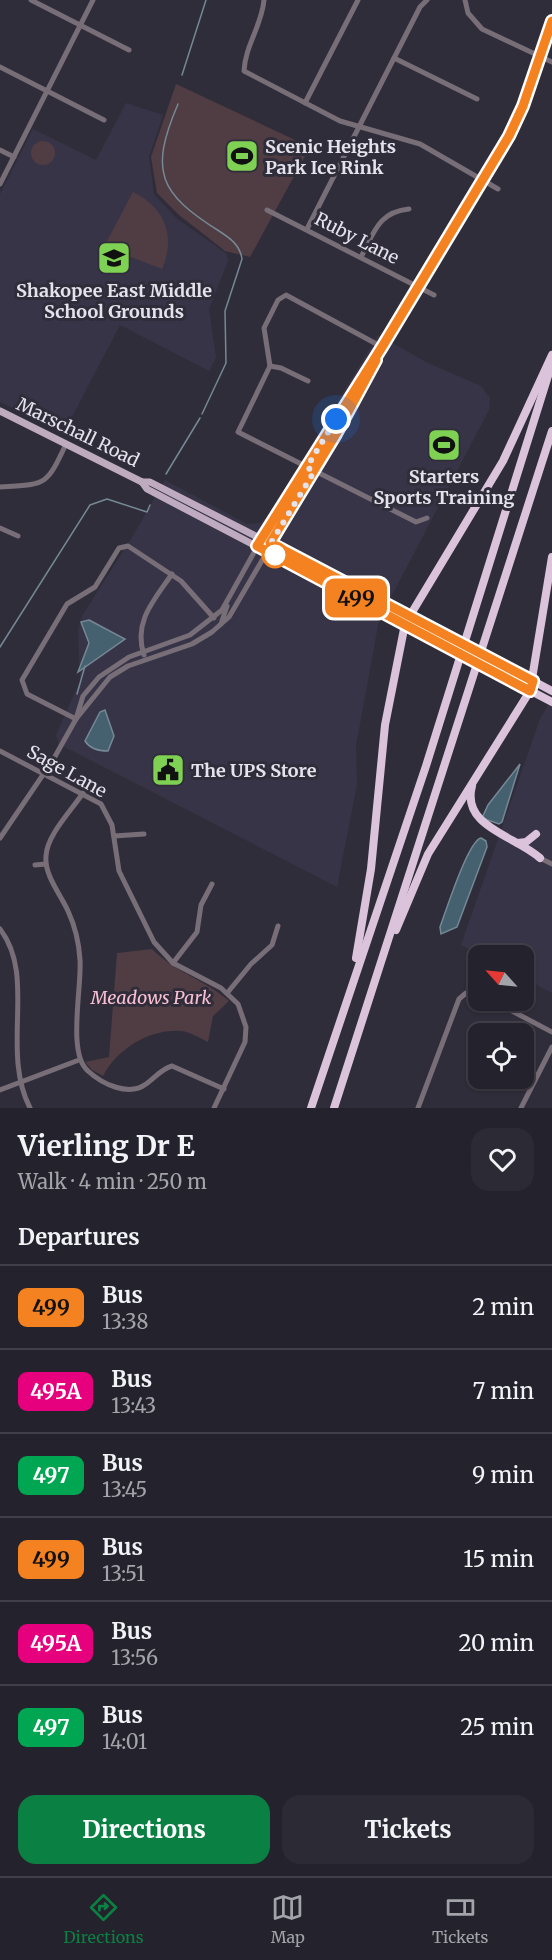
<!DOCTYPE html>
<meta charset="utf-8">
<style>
body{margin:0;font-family:Merriweather,serif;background:#2c2a34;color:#f1f3f6;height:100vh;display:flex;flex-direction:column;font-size:22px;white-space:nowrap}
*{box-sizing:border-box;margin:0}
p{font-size:20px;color:#a3a4a9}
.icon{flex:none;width:33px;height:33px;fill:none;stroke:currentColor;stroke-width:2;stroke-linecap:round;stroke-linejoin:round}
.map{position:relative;height:1108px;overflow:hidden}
.details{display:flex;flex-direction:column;background:#24222c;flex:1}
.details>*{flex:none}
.badge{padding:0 12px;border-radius:9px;font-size:21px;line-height:39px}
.needle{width:39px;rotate:297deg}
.fabs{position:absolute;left:468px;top:945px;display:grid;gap:12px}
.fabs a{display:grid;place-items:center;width:66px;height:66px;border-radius:12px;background:#24222c;box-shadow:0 2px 4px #0004,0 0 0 2px #413f48;font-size:30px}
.you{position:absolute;width:30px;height:30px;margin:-15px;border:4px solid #fff;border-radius:50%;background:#1a73e8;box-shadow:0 0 0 9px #1a73e833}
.map>.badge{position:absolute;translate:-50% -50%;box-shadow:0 0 0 3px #fff}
h2{padding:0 18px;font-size:22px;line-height:54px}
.round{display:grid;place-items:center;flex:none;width:63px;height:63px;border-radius:18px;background:#2c2a34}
.overview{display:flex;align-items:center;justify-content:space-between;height:102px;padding:0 18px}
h1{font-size:28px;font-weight:700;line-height:45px}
.primary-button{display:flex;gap:12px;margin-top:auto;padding:12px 18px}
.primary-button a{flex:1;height:69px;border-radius:18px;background:#0b8043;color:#fff;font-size:24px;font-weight:700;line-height:69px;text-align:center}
.primary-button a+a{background:#2c2a34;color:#f1f3f6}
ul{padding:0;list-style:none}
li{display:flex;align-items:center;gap:18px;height:84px;padding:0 18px;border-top:2px solid #413f48}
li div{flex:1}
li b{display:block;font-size:22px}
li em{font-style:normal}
li .badge{min-width:66px;font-weight:700;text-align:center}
.tabs{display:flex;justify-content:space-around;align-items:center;height:84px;border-top:2px solid #413f48;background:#24222c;font-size:16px;color:#a3a4a9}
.tabs a{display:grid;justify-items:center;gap:3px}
.tabs .on{color:#0b8043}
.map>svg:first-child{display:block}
</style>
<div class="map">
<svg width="552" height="1108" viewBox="0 0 552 1108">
<rect width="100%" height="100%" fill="#302d3a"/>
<g fill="#383447">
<polygon points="126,103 163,115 149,157 154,194 176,218 227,254 228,261 209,309 216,357 209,371 120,325 64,432 0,402 0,194 33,129 96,160"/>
<polygon points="378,335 428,363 481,386 490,398 489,410 379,620 356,746 357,785 337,887 59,744 56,735 80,681 78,630 82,616 134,534 165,480 247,524 260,523 269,515"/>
<polygon points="552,698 552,993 524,978 524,956 480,955 461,945 540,719"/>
</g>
<g fill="#4f3d43">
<polygon points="176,84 310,147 250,257 225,251 179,215 157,193 151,157"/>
<circle cx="43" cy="153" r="12"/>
<path d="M133 192C165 208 176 236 162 269L108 248 106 243Z"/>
<path d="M152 949C175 972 205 980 229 1001L213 1016 208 1042C200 1038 190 1032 181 1031 150 1029 118 1048 103 1076L92 1070 85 1062 109 1057 117 953Z"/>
</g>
<g fill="#456170" stroke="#758895" stroke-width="1.5">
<polygon points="89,620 125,639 78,672 89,643 81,622"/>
<path d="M105 710 114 736 108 751C99 751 90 749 85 741L100 712Z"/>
<polygon points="520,764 502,822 499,824 482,818 488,805"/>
<path d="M481 838 486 841 487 847 457 927 441 934 440 927C446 911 468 841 481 838Z"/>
</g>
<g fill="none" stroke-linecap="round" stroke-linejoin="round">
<g stroke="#758895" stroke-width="1.5">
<polyline points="182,75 206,0"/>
<path d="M178 104C149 172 159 193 219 231 230 238 240 245 242 259L225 311 226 363 202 414"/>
<polyline points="166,474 200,418"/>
<polyline points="0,647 90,505 107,499 147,512 150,505"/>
<polyline points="77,694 85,666"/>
</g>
<g stroke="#776e77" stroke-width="5">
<polyline points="31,0 129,50"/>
<path d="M264 0C262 25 245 46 244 71L340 121 420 144 498 189"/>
<polyline points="465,0 468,13 482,29 552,62"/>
<polyline points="394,58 477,99"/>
<polyline points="0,67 104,120"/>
<polyline points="305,103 358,0"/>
<polyline points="0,150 14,157"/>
<polyline points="0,184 93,0"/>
<polyline points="267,210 434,295"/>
<polyline points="307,229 420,7 427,0"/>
<path d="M361 257C374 233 378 212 409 209"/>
<polyline points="382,347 286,295 278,300 264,328 270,366 238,432 416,522 427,518"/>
<polyline points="270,366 281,368 308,381"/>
<path d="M0 487C46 484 46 487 66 444"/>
<polyline points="0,528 18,536"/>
<polyline points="221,624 227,606"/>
<path d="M144 655C133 622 154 600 172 574"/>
<polyline points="76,719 110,677 128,666 192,644 212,632 229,617 336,434 382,347 509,136 523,106 552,21"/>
<polyline points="76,719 27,694 22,680 67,604 95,587 119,548 128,546 181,581 214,618"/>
<polyline points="0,751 101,804 112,825 119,871 154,942 173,963 221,988 238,1004 246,1027 245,1042 214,1108"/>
<path d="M83 793C71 811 47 835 46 856 44 875 61 895 68 911 75 926 79 943 80 960 82 987 67 1054 88 1071 102 1084 129 1097 146 1084 155 1078 161 1069 172 1066L224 1089"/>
<polyline points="114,836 144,834"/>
<polyline points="0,838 53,760 76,719 83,696 99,677 129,657 190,635 222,610 262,538 374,358"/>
<polyline points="540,858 552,864"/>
<polyline points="35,865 46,864"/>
<path d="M0 929C37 977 0 1049 30 1108"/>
<polyline points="173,963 197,932 201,905 212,884"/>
<polyline points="228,992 251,964 272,945 278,926"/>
<polyline points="491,1000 552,1032"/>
<polyline points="0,1090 79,1060"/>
<polyline points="418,1108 459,999 466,993 478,994"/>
<polyline points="521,1108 552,1047"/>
</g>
<g stroke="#bfabbf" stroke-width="7">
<polyline points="0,411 142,482 150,482 410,615"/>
<polyline points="142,482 147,489 405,624"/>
</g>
<g stroke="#dbc4db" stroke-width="8">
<polyline points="410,615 450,636"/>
<polyline points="405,624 446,645"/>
<polyline points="492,659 552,691"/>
<polyline points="489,669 552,702"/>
<path d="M472 786C461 827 516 836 540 858"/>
<polyline points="518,843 526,842 536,834"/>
<polyline points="396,930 428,854 530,691 552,557"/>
<polyline points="356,958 371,869 385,725 405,624 503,461 552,355"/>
<polyline points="311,1108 426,766 552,363"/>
<polyline points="334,1108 552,431"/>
</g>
<g stroke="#dbc4db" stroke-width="8">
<polyline points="450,636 492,659"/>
<polyline points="446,645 489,669"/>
</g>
</g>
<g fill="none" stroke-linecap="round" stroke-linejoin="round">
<defs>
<polyline id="line" points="376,360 336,434 270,543 533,681 530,691 257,546 382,347 509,136 523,106 552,21"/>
</defs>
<use href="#line" stroke="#fff" stroke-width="14"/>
<use href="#line" stroke="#f58220" stroke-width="9"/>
<polyline stroke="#e4e2eb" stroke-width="6" stroke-dasharray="0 10.8" points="275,555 266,551 314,472 307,467 336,419"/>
</g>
<defs>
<symbol id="stadium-square" viewBox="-11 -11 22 22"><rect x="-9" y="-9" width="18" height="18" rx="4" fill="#7ed153" stroke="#302d3a"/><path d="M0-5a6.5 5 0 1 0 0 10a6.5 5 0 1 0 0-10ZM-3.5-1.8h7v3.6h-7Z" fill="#111"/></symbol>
<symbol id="school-square" viewBox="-11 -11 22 22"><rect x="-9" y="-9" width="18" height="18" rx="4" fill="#7ed153" stroke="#302d3a"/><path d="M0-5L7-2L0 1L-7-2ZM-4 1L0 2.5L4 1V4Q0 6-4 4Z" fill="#111"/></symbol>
<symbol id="civic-square" viewBox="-11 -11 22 22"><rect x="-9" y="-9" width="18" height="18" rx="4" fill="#7ed153" stroke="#302d3a"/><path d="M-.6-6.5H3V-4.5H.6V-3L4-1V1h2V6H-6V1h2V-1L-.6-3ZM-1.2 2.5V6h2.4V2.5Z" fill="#111"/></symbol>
</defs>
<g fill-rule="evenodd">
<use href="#stadium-square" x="223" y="137" width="38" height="38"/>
<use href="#school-square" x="95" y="239" width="38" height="38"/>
<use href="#stadium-square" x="425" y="426" width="38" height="38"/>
<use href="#civic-square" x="149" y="751" width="38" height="38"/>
</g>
<circle fill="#fff" stroke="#f58220" stroke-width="3" cx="275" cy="555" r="12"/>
<g text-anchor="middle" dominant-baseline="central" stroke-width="6" stroke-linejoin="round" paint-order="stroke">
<g font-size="18" font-weight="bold" fill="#e4e2eb" stroke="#302d3a" text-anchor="start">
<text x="265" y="146">Scenic Heights<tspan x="265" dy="21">Park Ice Rink</tspan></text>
<text x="114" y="290" text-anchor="middle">Shakopee East Middle<tspan x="114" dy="21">School Grounds</tspan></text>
<text x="444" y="476" text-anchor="middle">Starters<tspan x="444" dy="21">Sports Training</tspan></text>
<text x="191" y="770">The UPS Store</text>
</g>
<g font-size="18" fill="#e4e2eb" stroke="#302d3a">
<text transform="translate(357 238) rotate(27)">Ruby Lane</text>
<text transform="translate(78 432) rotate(26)">Marschall Road</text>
<text transform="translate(67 771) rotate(29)">Sage Lane</text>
</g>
<g font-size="18" font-style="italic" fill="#fac0d3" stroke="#302d3a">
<text x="151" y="997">Meadows Park</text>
</g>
</g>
</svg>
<div class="fabs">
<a><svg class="needle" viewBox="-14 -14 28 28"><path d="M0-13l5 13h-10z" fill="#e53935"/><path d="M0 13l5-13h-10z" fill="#a3a4a9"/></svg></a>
<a><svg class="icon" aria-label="locate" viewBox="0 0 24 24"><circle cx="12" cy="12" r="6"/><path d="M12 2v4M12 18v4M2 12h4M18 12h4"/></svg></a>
</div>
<div class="you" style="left:336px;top:419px"></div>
<b class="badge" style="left:356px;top:598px;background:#f58220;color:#111">499</b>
</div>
<section class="details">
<div class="overview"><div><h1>Vierling Dr E</h1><p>Walk · 4 min · 250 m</p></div><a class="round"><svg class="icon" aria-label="heart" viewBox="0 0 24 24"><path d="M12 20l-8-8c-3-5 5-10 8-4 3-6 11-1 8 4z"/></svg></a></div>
<h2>Departures</h2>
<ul>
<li><span class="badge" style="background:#f58220;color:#111">499</span><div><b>Bus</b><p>13:38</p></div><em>2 min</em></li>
<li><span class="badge" style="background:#e6007e;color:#fff">495A</span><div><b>Bus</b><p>13:43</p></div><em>7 min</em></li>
<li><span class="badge" style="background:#00a651;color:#fff">497</span><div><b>Bus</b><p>13:45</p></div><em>9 min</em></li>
<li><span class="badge" style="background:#f58220;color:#111">499</span><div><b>Bus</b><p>13:51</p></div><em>15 min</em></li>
<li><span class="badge" style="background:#e6007e;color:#fff">495A</span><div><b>Bus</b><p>13:56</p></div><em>20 min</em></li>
<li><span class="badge" style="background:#00a651;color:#fff">497</span><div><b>Bus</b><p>14:01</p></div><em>25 min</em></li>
</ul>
<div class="primary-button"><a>Directions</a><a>Tickets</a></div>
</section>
<nav class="tabs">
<a class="on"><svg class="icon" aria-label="directions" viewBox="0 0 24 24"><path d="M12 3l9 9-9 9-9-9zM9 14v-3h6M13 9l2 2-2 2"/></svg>Directions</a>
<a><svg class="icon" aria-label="map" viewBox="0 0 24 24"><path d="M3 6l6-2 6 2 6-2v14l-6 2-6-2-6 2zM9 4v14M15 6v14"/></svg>Map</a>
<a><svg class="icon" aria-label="tickets" viewBox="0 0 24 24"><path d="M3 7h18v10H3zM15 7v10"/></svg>Tickets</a>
</nav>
